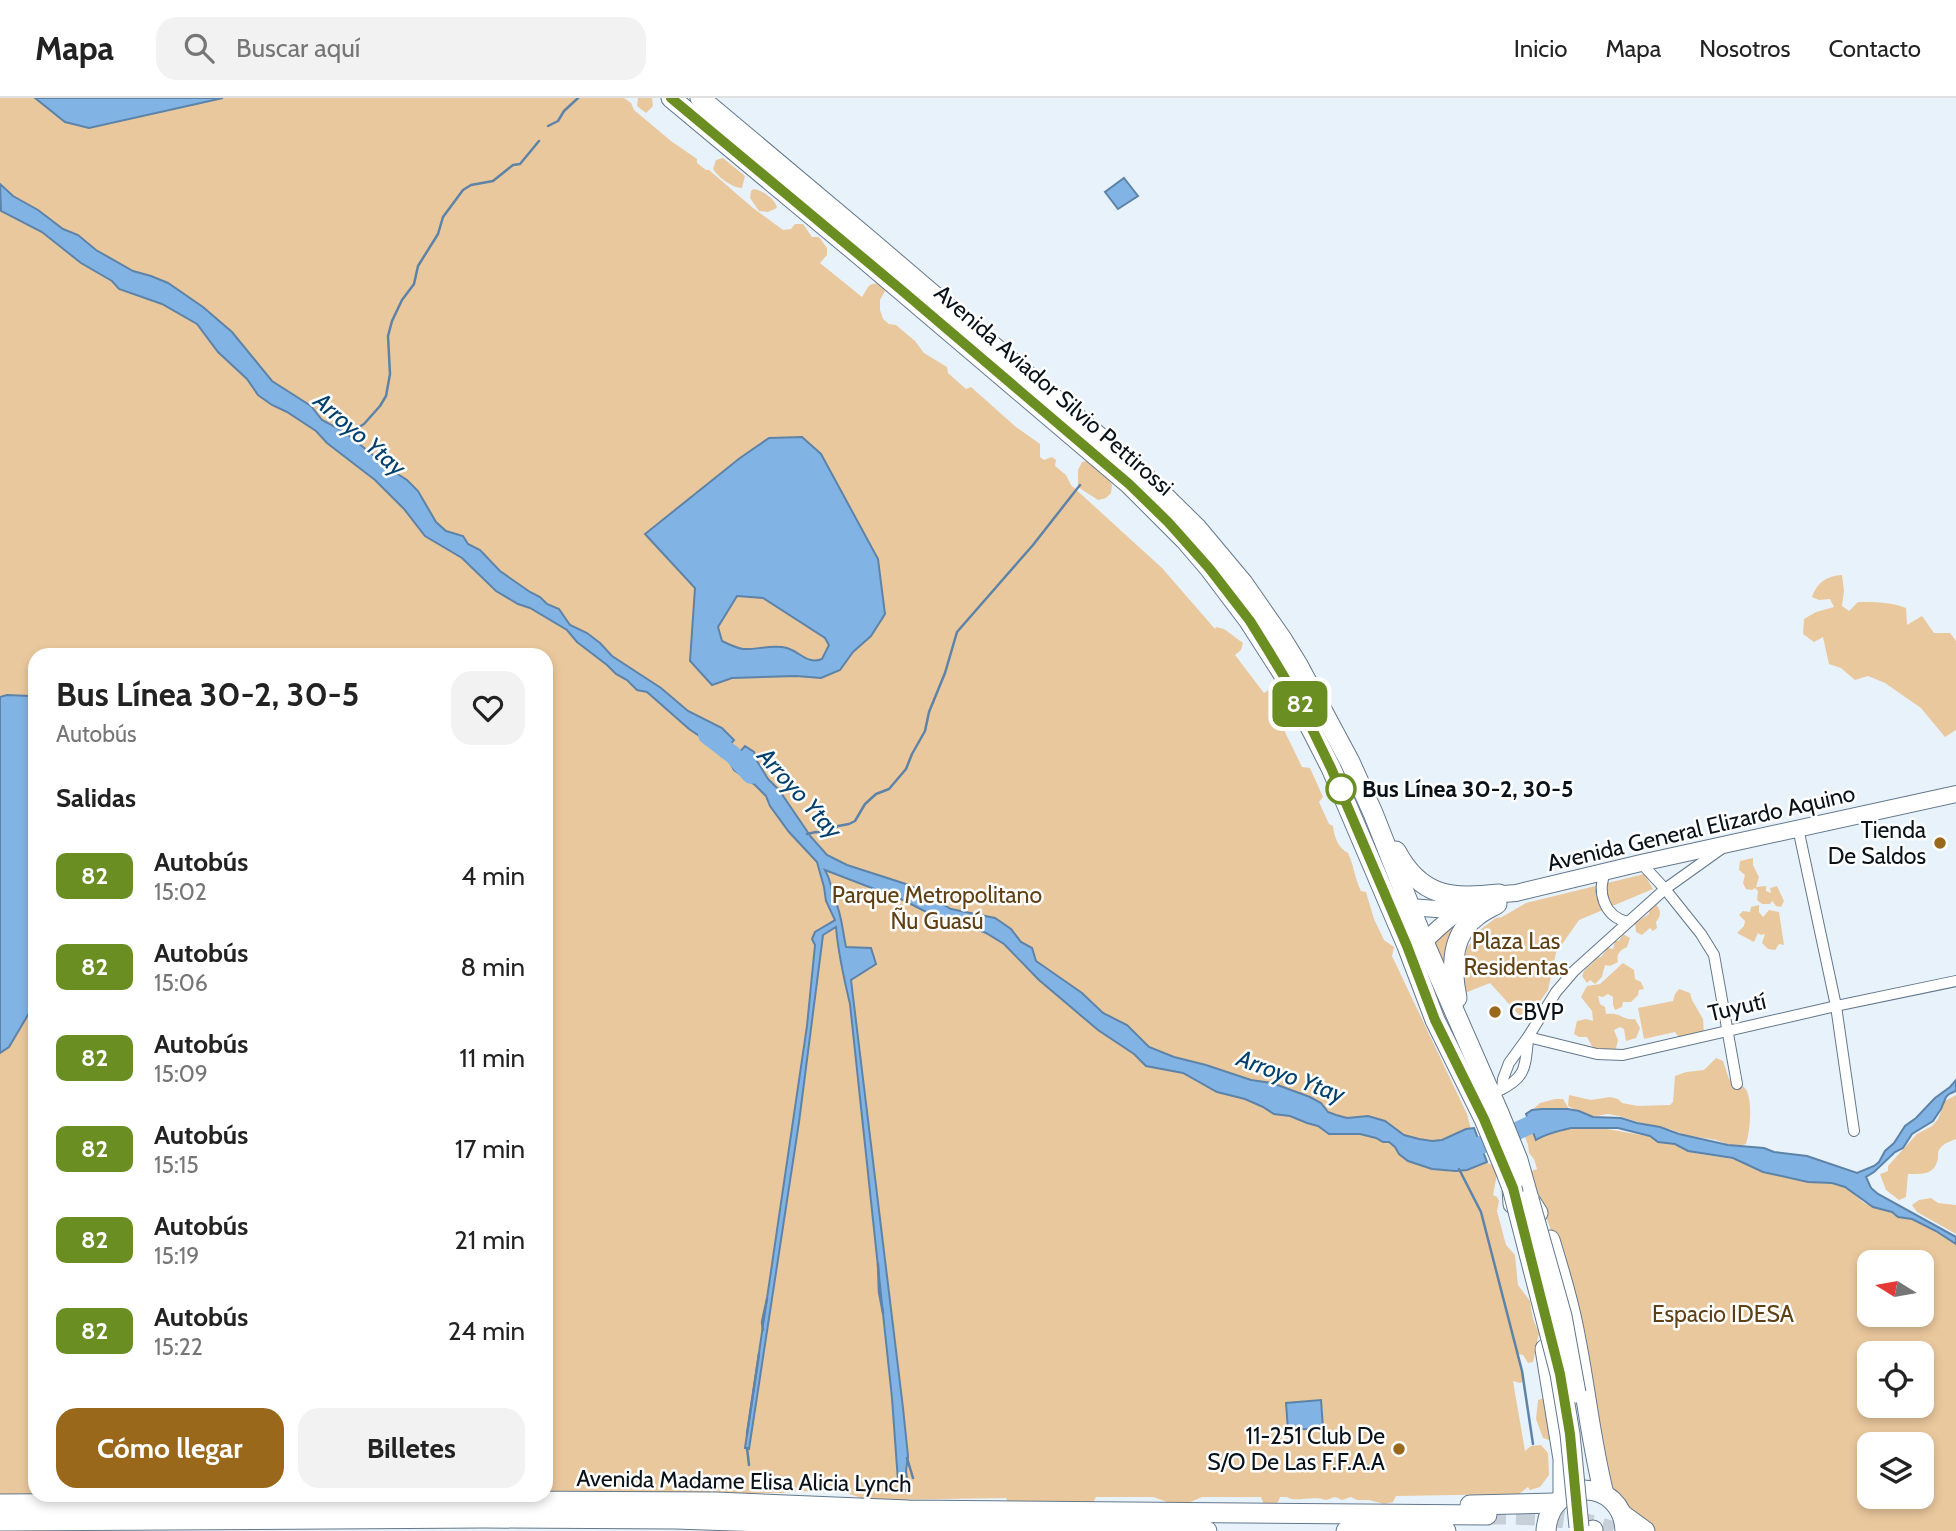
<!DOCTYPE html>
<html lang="es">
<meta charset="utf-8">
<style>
body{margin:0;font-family:Cabin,sans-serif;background:#f2f2f2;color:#222;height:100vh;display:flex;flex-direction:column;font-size:26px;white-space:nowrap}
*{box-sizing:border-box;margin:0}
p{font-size:23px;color:#767676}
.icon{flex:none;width:38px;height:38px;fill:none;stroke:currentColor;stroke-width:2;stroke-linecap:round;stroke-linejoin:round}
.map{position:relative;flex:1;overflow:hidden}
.details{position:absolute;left:28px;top:550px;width:525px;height:854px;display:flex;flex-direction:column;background:#fff;border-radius:21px;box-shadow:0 4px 10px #0003}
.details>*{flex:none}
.badge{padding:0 14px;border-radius:10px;font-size:24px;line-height:46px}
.needle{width:46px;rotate:281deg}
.fabs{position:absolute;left:1857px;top:1152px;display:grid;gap:14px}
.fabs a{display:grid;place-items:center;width:77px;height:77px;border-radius:14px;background:#fff;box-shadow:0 4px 10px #0003;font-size:35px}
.map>.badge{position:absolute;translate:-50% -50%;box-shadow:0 0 0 4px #fff}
h2{padding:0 28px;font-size:26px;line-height:63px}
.round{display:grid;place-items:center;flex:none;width:74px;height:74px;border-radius:21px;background:#f2f2f2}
.headline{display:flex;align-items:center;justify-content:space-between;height:119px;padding:0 28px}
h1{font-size:33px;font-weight:700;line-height:52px}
.primary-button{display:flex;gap:14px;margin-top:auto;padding:14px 28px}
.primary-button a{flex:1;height:80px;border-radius:21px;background:#99681b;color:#fff;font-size:28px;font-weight:700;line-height:80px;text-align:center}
.primary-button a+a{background:#f2f2f2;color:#222}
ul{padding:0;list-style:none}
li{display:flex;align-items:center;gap:21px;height:91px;padding:0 28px}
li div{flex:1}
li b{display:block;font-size:26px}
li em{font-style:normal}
li .badge{min-width:77px;font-weight:700;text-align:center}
header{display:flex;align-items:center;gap:42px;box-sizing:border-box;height:98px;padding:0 35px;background:#fff;border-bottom:2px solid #e0e0e0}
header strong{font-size:33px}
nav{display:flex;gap:38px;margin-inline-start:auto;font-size:24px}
.search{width:490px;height:63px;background:#f2f2f2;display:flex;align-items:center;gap:18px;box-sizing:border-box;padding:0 24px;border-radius:21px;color:#767676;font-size:26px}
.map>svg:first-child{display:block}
</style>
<header>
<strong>Mapa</strong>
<div class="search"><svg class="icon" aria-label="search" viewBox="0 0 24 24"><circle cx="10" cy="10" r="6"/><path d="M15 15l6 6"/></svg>Buscar aquí</div>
<nav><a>Inicio</a><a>Mapa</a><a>Nosotros</a><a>Contacto</a></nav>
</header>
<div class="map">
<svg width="1956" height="1433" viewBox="0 0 1956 1433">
<rect width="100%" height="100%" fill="#e8f2fb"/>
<g fill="#eac89d" fill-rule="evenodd">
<path d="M0 0H624L631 5 634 12 671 43 697 61V65L706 72H709L753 110 779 129 783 132 791 131 795 126H803L812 139H819L827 150V157L820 165 862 199C869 189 867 184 882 186L885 193 880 202V212L883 221 889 226 896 227 915 243 924 255 947 269 948 275 966 291 971 289 1016 329 1040 346V359L1044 362 1052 359 1056 362 1055 368 1066 377 1071 387 1162 470 1215 531 1216 529 1224 531 1243 545 1241 552 1235 557 1264 595 1277 586 1284 590 1294 620 1292 628 1284 632 1302 669 1310 670 1323 699 1319 704 1329 726 1333 728C1334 738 1338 750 1348 755 1354 768 1355 781 1361 793L1366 794 1374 821 1384 842 1394 849 1392 858 1467 1016 1479 1062 1490 1066 1498 1071 1493 1097 1497 1099 1499 1103 1497 1113 1506 1147 1515 1157 1518 1187 1530 1203 1533 1221 1539 1235 1533 1264 1528 1265 1523 1257 1518 1256C1517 1266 1526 1273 1524 1283L1520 1285 1513 1283 1525 1353 1531 1348 1541 1347 1548 1355 1549 1377 1540 1389 1530 1392 1528 1389 1519 1396 1396 1398 1393 1404 1384 1406 1369 1402H1357L1351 1399 1342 1402C1332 1397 1335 1400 1326 1402 1312 1397 1295 1405 1287 1399H1280L1278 1404 1274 1407H1264L1261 1399H1202L1186 1406 1170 1405 1153 1399H1096L1091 1409 1064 1410 1057 1403 1053 1405H1008L1006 1400 885 1402 865 1401 846 1395 797 1393 784 1395H546V556H35V1396L0 1398Z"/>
<polygon points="638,0 652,0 653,8 646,15 637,8"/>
<path d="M723 60 745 78 742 90C732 90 718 79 713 71L716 62Z"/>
<path d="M754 91C762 92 776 102 777 110L768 114 759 113 750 100 751 93Z"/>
<polygon points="1092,362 1109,380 1112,387 1111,395 1106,400 1098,402 1078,389 1078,372 1082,364"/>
<path d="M1842 477 1844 493 1842 508 1849 513 1858 504C1875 504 1891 504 1906 510L1907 527 1922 518 1934 535H1950L1956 543V632L1945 639 1921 610 1885 585 1868 578 1855 582 1841 570 1829 566 1823 539 1814 544 1803 536 1804 521 1816 514 1834 509 1830 501 1819 502 1812 499C1817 484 1827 478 1842 477Z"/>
<polygon points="1753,760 1753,767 1759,779 1756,789 1766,788 1766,793 1771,795 1770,790 1777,788 1784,803 1781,809 1776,808 1772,803 1770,806 1762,806 1757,802 1758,793 1755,790 1752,792 1746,791 1743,785 1745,777 1739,772 1740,763"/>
<polygon points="1644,776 1653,791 1579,822 1556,855 1548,892 1531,916 1519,917 1490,885 1465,895 1462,876 1463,862 1467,850 1481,831 1496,820 1502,819 1526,805"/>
<path d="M1654 803C1660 812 1663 815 1656 824L1657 830 1653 833 1650 830 1642 837 1636 834 1635 825 1649 816V808Z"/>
<polygon points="1759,807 1759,814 1763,819 1769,812 1779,814 1784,847 1779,846 1775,852 1768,851 1762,845 1765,836 1761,837 1758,835 1754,844 1737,835 1744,828 1745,823 1739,817 1743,813 1750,814 1751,809"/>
<polygon points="1462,817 1447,873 1432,847 1434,842"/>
<path d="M1623 836 1630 840 1627 849C1620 852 1616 856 1618 864L1610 868 1605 867 1602 879 1595 886 1590 882 1587 885 1582 878C1585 868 1593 867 1597 860L1601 859 1608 850 1613 851 1615 843H1619Z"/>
<path d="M1623 865 1634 872 1635 881 1641 884 1644 891 1639 892 1638 897 1631 904H1623L1622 909 1615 912 1613 907V899L1608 896 1603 899 1598 898 1600 906 1605 909 1606 916C1622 914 1623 923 1635 921L1640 930 1636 940 1626 943 1624 931 1620 929 1614 932 1618 942 1615 955 1593 950 1587 939H1579L1574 936 1577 923 1586 921 1593 923 1592 913 1581 899 1587 888 1600 886Z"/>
<polygon points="1679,891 1690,895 1692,902 1703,921 1704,936 1680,941 1675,934 1644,941 1638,910 1673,903 1675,896"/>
<path d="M1716 960 1723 963 1729 981C1733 984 1740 986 1744 989 1754 999 1750 1034 1746 1046L1736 1049 1716 1042 1685 1037 1670 1031 1654 1029 1619 1018 1608 1016 1590 1019 1568 1008 1569 997 1591 1002 1610 999 1618 1001 1622 1005 1638 1008 1670 1007 1673 1004 1675 978 1686 974 1704 972Z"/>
<path d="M1956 997V1041C1951 1043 1945 1045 1941 1049 1938 1053 1938 1054 1938 1060 1935 1077 1923 1076 1908 1076L1906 1099 1899 1102 1886 1092 1880 1076 1888 1073V1068L1917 1036 1932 1028 1938 1021 1945 1003Z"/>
<path d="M1555 1001H1563L1578 1026 1665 1041 1695 1055 1738 1062 1834 1083 1848 1091 1864 1105 1928 1127 1956 1145V1433H1652L1643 1428 1607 1386 1565 1174 1543 1109 1513 1035 1517 1033 1532 1073 1537 1071 1534 1061 1529 1055 1528 1047 1522 1031 1529 1028 1530 1014 1540 1005ZM1869 1164H1922V1216H1869ZM1869 1255H1922V1307H1869ZM1869 1346H1922V1398H1869Z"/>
<polygon points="1931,1100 1938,1105 1956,1107 1956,1136 1917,1114 1912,1107 1919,1102"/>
<polygon points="1550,1298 1552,1343 1543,1340 1536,1321 1538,1302"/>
</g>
<g fill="#81b4e5" stroke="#5d83a8" stroke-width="2" fill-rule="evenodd">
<polygon points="35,0 223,0 89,30 65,24"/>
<polygon points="1124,80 1138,98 1118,111 1105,94"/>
<polygon points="0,86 13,98 38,112 63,131 78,137 96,152 133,173 151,178 168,185 203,209 232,234 272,283 311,308 322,322 343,333 393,373 407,382 418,393 436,424 446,433 463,438 468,446 480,452 500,473 530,494 540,499 547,506 559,511 570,527 587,535 600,545 612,558 661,590 688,613 722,630 734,642 721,658 711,646 689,631 647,594 637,592 627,582 616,576 607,567 577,544 567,532 530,510 518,506 496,493 462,460 425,438 404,411 375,382 327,345 316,333 287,314 272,307 258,297 247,281 218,254 197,226 162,206 119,191 112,183 81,165 42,134 1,113"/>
<path d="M802 339 821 356 878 461 885 516 871 538 853 554 840 572 821 580 796 578 732 580 712 587 690 563 695 490 645 436 740 360 769 340ZM737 498 763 500 825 540 829 547 822 561C808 567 800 554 787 550 773 546 757 552 743 551 736 550 728 546 722 543L718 529Z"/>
<polygon points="7,597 30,598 35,601 35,905 9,949 0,955 0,599"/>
<path d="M745 648 754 654 757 663 768 681 779 692 811 739 827 757 847 767 909 787 951 811 995 820 1011 831 1021 844 1032 850 1036 863 1082 895 1103 915 1127 927 1149 949 1174 959 1206 967 1251 982 1272 985 1310 999 1321 1005 1328 1014 1336 1017 1347 1020 1368 1018 1385 1023 1404 1037 1419 1041 1432 1043 1442 1042 1466 1031 1474 1030 1487 1064 1467 1072 1456 1073 1432 1071 1408 1063 1399 1056 1395 1049 1389 1044H1383L1376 1040 1360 1036H1329L1318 1028 1307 1025 1290 1018 1274 1016 1263 1009 1245 1001 1217 994 1183 975 1146 968 1134 956 1098 932 1039 882 1004 846 986 835 956 822 940 821 903 802 825 772C832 784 830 788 834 799 842 817 842 830 846 849L871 850 876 866 851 882 903 1310 908 1358 906 1373 909 1394 902 1392 898 1383 892 1300 850 906C844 881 838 854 836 829L823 837 799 1024 749 1351 745 1350 807 928 815 847 812 841 815 834 835 822 826 803 824 789 817 764 789 734 770 708 766 698 755 687 734 672 730 665Z"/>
<path d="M1956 982V993L1949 996 1946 999 1941 1011 1933 1023 1912 1036 1903 1050 1895 1054 1874 1074 1866 1079 1871 1090 1878 1096 1956 1139V1146L1936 1133 1912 1121 1898 1119 1892 1114 1873 1109 1845 1089 1832 1085 1808 1084 1763 1074 1733 1060 1688 1053 1675 1046 1658 1044 1650 1038 1618 1030H1571C1562 1032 1545 1036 1536 1042L1526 1016 1532 1012 1542 1011H1568L1579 1013 1593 1019 1621 1020 1637 1025 1660 1029 1679 1036 1728 1047 1764 1050 1774 1054 1807 1058 1857 1075 1874 1068 1879 1064 1885 1053 1894 1045 1905 1028 1916 1020 1935 1000 1950 989Z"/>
<polygon points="1321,1302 1323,1330 1288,1332 1286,1305"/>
</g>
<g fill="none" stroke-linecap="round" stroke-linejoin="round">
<g stroke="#5d83a8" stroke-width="2.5">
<polyline points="548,28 558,23 564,13 578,0"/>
<polyline points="345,338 364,326 380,308 386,298 390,276 388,238 392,223 402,202 414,186 418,168 438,136 443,119 463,92 471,87 493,83 513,67 520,66 539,43"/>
<polyline points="807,736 816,734 828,735 838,728 849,726 855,723 865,706 876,696 889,691 906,671 912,656 925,633 929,614 945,575 957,534 1033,447 1080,387"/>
<polyline points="1459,1071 1481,1114 1522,1273 1533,1346"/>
<polyline points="878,1166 879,1194 883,1215"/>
<polyline points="763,1232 762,1224 767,1201"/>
<polyline points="747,1336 759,1256"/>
<polyline points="747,1350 749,1367"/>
<polyline points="907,1360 913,1380"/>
</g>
<g stroke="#81b4e5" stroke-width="18">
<polyline points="707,637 733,657 751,677"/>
<polyline points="1460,1054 1502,1040 1532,1026 1552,1023"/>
</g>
<path stroke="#c7d0d9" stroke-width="19" stroke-dasharray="19 10" stroke-linecap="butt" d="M1487 1417C1530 1417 1572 1418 1613 1433"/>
<defs>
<g id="street">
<polyline points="1798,730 1836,908 1854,1033"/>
<polyline points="1641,765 1665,791 1701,836 1714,857 1737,986"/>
<path d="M1606 773C1596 793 1604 819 1628 824"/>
<polyline points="1528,939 1597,956 1623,957 1836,908 1956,883"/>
<polyline points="1502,991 1503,981 1509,965 1528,939 1556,894 1574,873 1665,791 1721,751"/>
<path d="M1498 993C1526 980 1525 970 1528 942"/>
</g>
<g id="primary">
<polyline points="1410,809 1462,813"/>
<path d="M1424 844C1451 817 1476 796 1516 795L1641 765 1956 696"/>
</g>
<g id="highway">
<polyline points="671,0 857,155 1129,386 1185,442 1209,470 1249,523 1283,576 1331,670 1407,848 1435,922 1484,1021 1505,1072 1512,1090 1513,1106"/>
<polyline points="700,0 868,141 1138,372 1197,430 1243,485 1282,541 1298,567 1350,664 1373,715 1424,844 1499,1015 1518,1062 1529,1101 1538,1115"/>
<path d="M1396 753C1421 800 1452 801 1499 796"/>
<path d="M1457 900C1451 871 1450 837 1477 818 1483 813 1490 810 1497 806"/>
<path d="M1550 1142C1560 1175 1570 1208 1576 1242 1586 1293 1591 1345 1604 1396"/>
<polyline points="1545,1251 1563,1361 1563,1399"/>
<polyline points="0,1406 485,1403 715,1404 908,1412 1487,1417"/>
<polyline points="1470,1407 1555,1405"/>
<polyline points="1623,1417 1645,1433"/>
<polyline points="0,1423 484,1420 676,1421 908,1429 1207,1433"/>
<polyline points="1593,1432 1593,1433"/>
<polyline points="1346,1433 1446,1433"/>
<path d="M1546 1433C1549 1378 1623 1379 1625 1433"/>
</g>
</defs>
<use href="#street" stroke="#63788c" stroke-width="12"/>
<use href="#primary" stroke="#63788c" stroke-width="18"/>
<use href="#highway" stroke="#63788c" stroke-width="21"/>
<use href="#street" stroke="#fff" stroke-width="10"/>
<use href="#primary" stroke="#fff" stroke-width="16"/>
<use href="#highway" stroke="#fff" stroke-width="19"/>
<defs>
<g id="highway-bridge">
<polyline points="1512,1090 1560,1276 1570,1336 1579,1429"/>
<polyline points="1529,1101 1562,1218 1576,1295"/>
</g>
</defs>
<use href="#highway-bridge" stroke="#63788c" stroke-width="21" stroke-linecap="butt"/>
<use href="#highway-bridge" stroke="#fff" stroke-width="19"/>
</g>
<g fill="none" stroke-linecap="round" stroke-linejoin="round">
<defs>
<polyline id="line" points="671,0 899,190 1129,386 1168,424 1209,470 1250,523 1268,552 1298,602 1331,670 1407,848 1435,922 1484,1021 1513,1090 1560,1276 1570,1336 1579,1433"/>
</defs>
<use href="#line" stroke="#fff" stroke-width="16"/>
<use href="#line" stroke="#6b8e23" stroke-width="10"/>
</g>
<circle fill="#fff" stroke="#6b8e23" stroke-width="3.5" cx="1341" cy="691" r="14"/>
<g fill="#99681b" stroke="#fefefe" stroke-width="2.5">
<circle cx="1940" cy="745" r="7"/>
<circle cx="1495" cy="914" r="7"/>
<circle cx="1399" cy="1351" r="7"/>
</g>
<g text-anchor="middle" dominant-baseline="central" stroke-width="5" stroke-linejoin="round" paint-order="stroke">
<g font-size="23" fill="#091119" stroke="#fefefe">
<text transform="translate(1054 292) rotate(41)">Avenida Aviador Silvio Pettirossi</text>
<text transform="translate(1701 730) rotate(-13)">Avenida General Elizardo Aquino</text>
<text transform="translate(1737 909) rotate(-13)">Tuyutí</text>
<text transform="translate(744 1383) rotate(1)">Avenida Madame Elisa Alicia Lynch</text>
</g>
<g font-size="23" font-weight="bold" fill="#091119" stroke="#fefefe" text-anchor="start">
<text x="1362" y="691">Bus Línea 30-2, 30-5</text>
</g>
<g font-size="23" fill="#091119" stroke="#fefefe" text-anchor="end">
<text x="1926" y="732">Tienda<tspan x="1926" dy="26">De Saldos</tspan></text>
<text x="1509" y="914" text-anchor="start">CBVP</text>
<text x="1385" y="1338">11-251 Club De<tspan x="1385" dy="26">S/O De Las F.F.A.A</tspan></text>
</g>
<g font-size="23" fill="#5e4014" stroke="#fefefe">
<text x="937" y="797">Parque Metropolitano<tspan x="937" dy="26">Ñu Guasú</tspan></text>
<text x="1516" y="843">Plaza Las<tspan x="1516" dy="26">Residentas</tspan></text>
<text x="1723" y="1216">Espacio IDESA</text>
</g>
<g font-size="24" font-style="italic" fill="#02406d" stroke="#fefefe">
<text transform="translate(360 336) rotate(41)">Arroyo Ytay</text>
<text transform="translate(800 695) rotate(48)">Arroyo Ytay</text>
<text transform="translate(1291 978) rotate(20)">Arroyo Ytay</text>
</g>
</g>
</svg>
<div class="fabs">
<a><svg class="needle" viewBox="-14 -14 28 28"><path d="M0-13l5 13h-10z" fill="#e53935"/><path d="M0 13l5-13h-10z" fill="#767676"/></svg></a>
<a><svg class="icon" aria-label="locate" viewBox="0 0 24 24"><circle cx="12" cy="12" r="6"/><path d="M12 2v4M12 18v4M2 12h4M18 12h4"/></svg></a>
<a><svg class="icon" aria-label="layers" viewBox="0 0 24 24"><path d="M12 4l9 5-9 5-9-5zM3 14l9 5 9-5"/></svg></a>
</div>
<b class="badge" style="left:1300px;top:606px;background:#6b8e23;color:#fff">82</b>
<section class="details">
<div class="headline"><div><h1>Bus Línea 30-2, 30-5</h1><p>Autobús</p></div><a class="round"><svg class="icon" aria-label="heart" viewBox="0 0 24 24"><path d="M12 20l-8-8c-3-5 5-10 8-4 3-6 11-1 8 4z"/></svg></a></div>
<h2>Salidas</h2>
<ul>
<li><span class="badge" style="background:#6b8e23;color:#fff">82</span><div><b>Autobús</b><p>15:02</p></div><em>4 min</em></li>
<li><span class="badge" style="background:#6b8e23;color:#fff">82</span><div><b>Autobús</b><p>15:06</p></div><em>8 min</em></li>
<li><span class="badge" style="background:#6b8e23;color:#fff">82</span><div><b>Autobús</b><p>15:09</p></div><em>11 min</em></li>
<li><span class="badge" style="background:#6b8e23;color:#fff">82</span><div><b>Autobús</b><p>15:15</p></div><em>17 min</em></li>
<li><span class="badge" style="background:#6b8e23;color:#fff">82</span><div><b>Autobús</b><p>15:19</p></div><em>21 min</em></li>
<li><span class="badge" style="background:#6b8e23;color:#fff">82</span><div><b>Autobús</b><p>15:22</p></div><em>24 min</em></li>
</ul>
<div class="primary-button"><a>Cómo llegar</a><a>Billetes</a></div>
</section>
</div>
